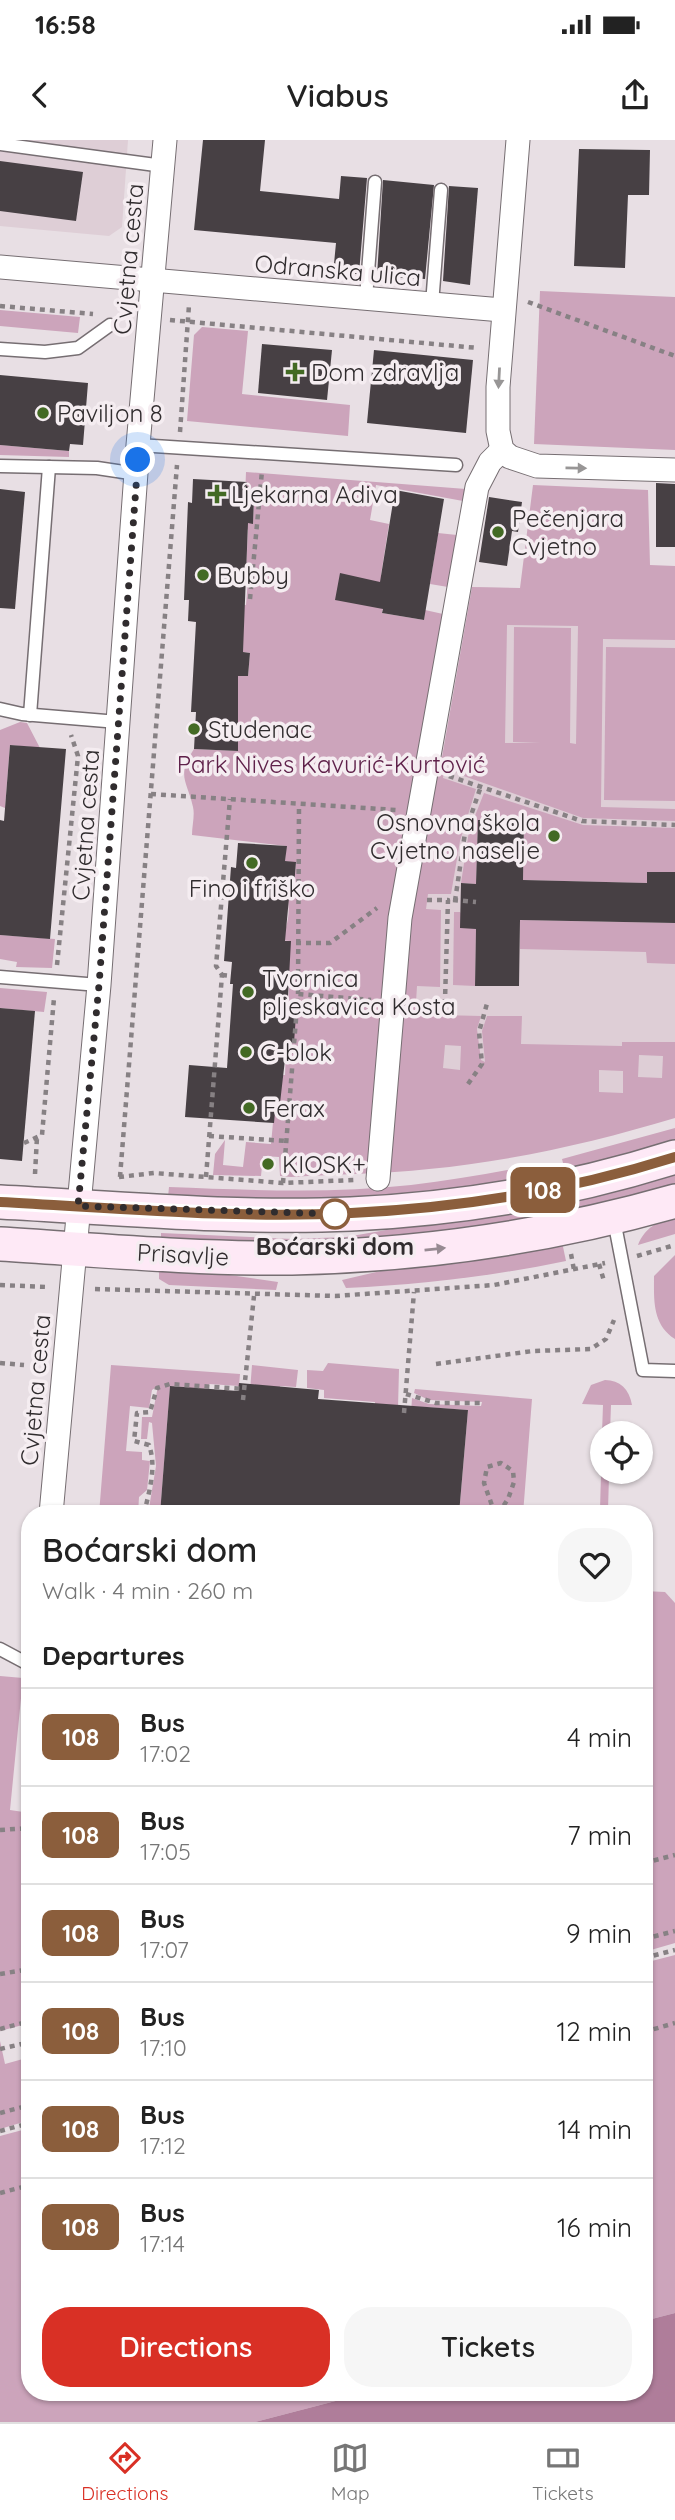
<!DOCTYPE html>
<meta charset="utf-8">
<style>
body{margin:0;font-family:Quicksand,sans-serif;background:#f6f6f6;color:#222;height:100vh;display:flex;flex-direction:column;font-size:26px;white-space:nowrap}
*{box-sizing:border-box;margin:0}
p{font-size:23px;color:#767676}
.icon{flex:none;width:38px;height:38px;fill:none;stroke:currentColor;stroke-width:2;stroke-linecap:round;stroke-linejoin:round}
.map{position:relative;flex:1;overflow:hidden}
.details{position:absolute;left:21px;top:1365px;width:632px;height:896px;display:flex;flex-direction:column;background:#fff;border-radius:28px;box-shadow:0 2px 5px #0004}
.details>*{flex:none}
.badge{padding:0 14px;border-radius:10px;font-size:24px;line-height:46px}
.controls{position:absolute;left:590px;top:1281px;display:grid;gap:14px}
.controls a{display:grid;place-items:center;width:63px;height:63px;border-radius:50%;background:#fff;box-shadow:0 2px 5px #0004;font-size:35px}
.you{position:absolute;width:35px;height:35px;margin:-18px;border:5px solid #fff;border-radius:50%;background:#1a73e8;box-shadow:0 0 0 10px #1a73e833}
.map>.badge{position:absolute;translate:-50% -50%;box-shadow:0 0 0 4px #fff}
h2{padding:0 21px;font-size:26px;line-height:63px}
.round{display:grid;place-items:center;flex:none;width:74px;height:74px;border-radius:28px;background:#f6f6f6}
.overview{display:flex;align-items:center;justify-content:space-between;height:119px;padding:0 21px}
h1{font-size:33px;font-weight:600;line-height:52px}
.button{display:flex;gap:14px;margin-top:auto;padding:14px 21px}
.button a{flex:1;height:80px;border-radius:28px;background:#d93025;color:#fff;font-size:28px;font-weight:600;line-height:80px;text-align:center}
.button a+a{background:#f6f6f6;color:#222}
ul{padding:0;list-style:none}
li{display:flex;align-items:center;gap:21px;height:98px;padding:0 21px;border-top:2px solid #e0e0e0}
li div{flex:1}
li b{display:block;font-size:26px}
li em{font-style:normal}
li .badge{min-width:77px;font-weight:700;text-align:center}
.status{display:flex;justify-content:space-between;align-items:center;height:49px;padding:0 35px;background:#fff;direction:ltr}
.status svg{height:19px;fill:currentColor}
header{display:flex;justify-content:space-between;align-items:center;height:91px;padding:0 21px;background:#fff;font-size:32px;font-weight:600}
.tab-bar{display:flex;justify-content:space-around;align-items:center;height:98px;border-top:2px solid #e0e0e0;background:#fff;font-size:19px;color:#767676}
.tab-bar a{display:grid;justify-items:center;gap:4px}
.tab-bar .active{color:#d93025}
.map>svg:first-child{display:block}
</style>
<div class="status"><b>16:58</b><svg viewBox="0 0 49 12"><path d="M0 12V9h3v3zM5 12V6h3v6zM10 12V3h3v9zM15 12V0h3v12zM26 1h20v11H26zM47 4h2v5h-2z"/></svg></div>
<header><svg class="icon" aria-label="back" viewBox="0 0 24 24"><path d="M15 5l-7 7 7 7"/></svg>Viabus<svg class="icon" aria-label="share" viewBox="0 0 24 24"><path d="M12 15V3M7 8l5-5 5 5M5 13v7h14v-7"/></svg></header>
<div class="map">
<svg width="675" height="2282" viewBox="0 0 675 2282">
<rect width="100%" height="100%" fill="#e8dfe4"/>
<g fill="#deced6">
<polygon points="0,0 128,0 122,87 109,96 0,86"/>
<polygon points="478,447 675,454 675,951 617,973 415,954 418,770"/>
</g>
<g fill="#cca4bb" fill-rule="evenodd">
<polygon points="540,151 675,157 675,310 534,304"/>
<polygon points="0,170 80,177 78,193 0,186"/>
<polygon points="202,187 248,191 242,254 350,265 348,296 187,281 194,195"/>
<polygon points="0,305 69,311 69,317 0,315"/>
<path d="M246 332 466 349 463 361 376 345 370 380 389 384 381 435 388 437 382 473 424 480 425 470 443 474 423 605 442 617 472 447 520 448 533 345 648 350 650 425 675 426V500L603 499 601 667 675 669V681L583 678 458 634 446 622 443 638 476 649 460 701 451 754H428L426 769 441 770 440 847 417 846 416 867 440 868V875L481 876 477 889 481 920 485 922 482 891 487 876H522L521 904 622 906V902H675V978C595 1002 513 1021 429 1029 383 1034 337 1034 291 1037L280 1036 279 1017 263 1016 261 1036 213 1035 215 1014 225 1000 223 1025 243 1027 246 1002 271 1004 274 972H279L278 935H285L286 911 281 902 293 903 287 874 289 847 278 846 290 801 279 800C290 788 292 760 283 746L294 747 296 723 285 721 286 706 192 695C192 686 195 675 193 667 187 640 176 637 194 609L238 611V536H248L250 513 243 512 236 464 246 465 248 440 236 439 246 430 248 390 241 383H253L254 358 245 357ZM507 485 578 486 576 604 570 603 571 488 514 487 513 602 540 603H505ZM445 905 461 906 460 930 443 928ZM639 915 663 916 662 938 638 937ZM599 930 623 931V953L599 952Z"/>
<polygon points="438,393 457,395 448,447 430,444"/>
<polygon points="606,507 675,508 675,661 604,660"/>
<polygon points="20,582 27,583 40,608 10,605 5,668 0,666 0,590"/>
<polygon points="484,653 583,685 675,688 675,732 647,732 647,743 523,740 524,681 478,680 476,744 461,743 469,691"/>
<polygon points="454,772 460,772 476,789 475,846 453,845"/>
<polygon points="520,780 675,783 675,824 647,823 646,812 520,809"/>
<polygon points="0,795 55,799 52,828 16,827 17,822 0,819"/>
<polygon points="0,848 47,852 44,872 0,868"/>
<polygon points="675,988 675,1005 565,1031 562,1019"/>
<path d="M539 1024 546 1027 548 1035 495 1044 348 1060 168 1057 169 1047C249 1050 331 1054 411 1045 454 1040 497 1032 539 1024Z"/>
<polygon points="675,1033 675,1047 575,1073 571,1058"/>
<polygon points="553,1061 557,1076 471,1091 298,1103 161,1100 161,1093 292,1099 346,1097"/>
<path d="M675 1075V1094L638 1105C645 1087 658 1082 675 1075Z"/>
<path d="M562 1102 566 1121C493 1136 421 1145 346 1148L342 1140 402 1126Z"/>
<path d="M675 1115V1199C652 1184 654 1160 654 1136Z"/>
<polygon points="159,1125 278,1142 276,1150 169,1145 159,1139"/>
<polygon points="328,1223 399,1229 398,1268 375,1265 375,1262 324,1258 324,1250 307,1248 307,1230 323,1231"/>
<polygon points="111,1225 240,1234 239,1246 209,1244 209,1249 194,1248 193,1256 185,1247 170,1246 160,1374 148,1374 156,1326 152,1283 149,1282 147,1299 141,1299 142,1277 152,1277 158,1246 152,1250 149,1268 130,1266 126,1311 142,1312 142,1320 150,1321 147,1350 139,1357 138,1374 99,1374"/>
<polygon points="252,1225 298,1230 296,1247 280,1246 279,1254 250,1251"/>
<path d="M605 1240C620 1240 629 1249 632 1265H611L610 1293H602L603 1265 582 1264 591 1245Z"/>
<polygon points="415,1249 532,1259 523,1374 459,1374 468,1270 424,1267 411,1274 412,1258 429,1264 481,1266 482,1262 429,1260 414,1253"/>
<polygon points="602,1299 602,1332 629,1332 629,1336 609,1336 608,1370 629,1370 629,1374 580,1374 579,1370 600,1370"/>
<polygon points="644,1451 665,1452 675,1463 675,1803 644,1812"/>
<polygon points="0,1536 23,1538 10,1670 30,1673 30,1883 0,1891"/>
<polygon points="675,1815 675,2173 644,2181 644,1823"/>
<polygon points="0,1901 5,1924 30,1917 30,1980 0,1989"/>
<polygon points="30,1988 30,2252 370,2252 255,2282 0,2282 0,1996"/>
</g>
<polygon fill="#af7d9a" points="675,2173 675,2282 255,2282 370,2252 644,2252 644,2181"/>
<g fill="#474044">
<polygon points="203,0 265,0 260,51 339,59 341,36 367,38 359,134 333,134 336,103 194,90"/>
<polygon points="579,9 650,10 649,55 628,55 625,128 574,126"/>
<polygon points="0,21 83,32 76,81 0,71"/>
<polygon points="383,40 434,45 425,139 377,136"/>
<polygon points="449,46 478,48 470,145 443,141"/>
<polygon points="262,204 332,210 327,260 258,253"/>
<polygon points="374,210 473,220 466,293 367,283"/>
<polygon points="0,235 88,243 83,305 70,304 69,311 0,305"/>
<polygon points="193,339 247,342 245,357 254,358 253,384 248,383 243,512 250,513 248,536 238,536 238,611 194,609 196,572 191,572 196,482 188,481 189,460 184,460 188,362 192,363"/>
<polygon points="656,343 675,344 675,407 656,407"/>
<polygon points="0,349 25,352 15,469 0,468"/>
<polygon points="395,350 444,359 424,480 382,473 383,469 335,460 340,433 380,442"/>
<polygon points="489,357 522,362 518,392 512,391 507,426 479,422"/>
<polygon points="10,605 66,609 50,799 0,795 0,680 4,681"/>
<polygon points="478,680 524,680 523,740 647,743 647,732 675,732 675,783 520,780 519,846 475,846 476,789 460,788 461,743 476,744"/>
<polygon points="238,703 287,706 285,721 296,722 294,747 290,747 285,801 291,801 287,874 296,875 294,903 287,902 279,972 275,972 274,983 185,977 189,925 227,928 233,844 230,844 232,822 224,821 231,727 236,728"/>
<polygon points="0,868 35,871 22,1021 0,1019"/>
<polygon points="239,1243 319,1250 318,1259 468,1270 459,1374 160,1374 170,1246 238,1251"/>
</g>
<g fill="none" stroke-linecap="round" stroke-linejoin="round">
<defs>
<g id="lane">
<polyline points="0,4 163,26"/>
<polyline points="366,158 375,42"/>
<polyline points="432,164 441,50"/>
<polyline points="0,209 45,212 78,208 110,185"/>
<polyline points="138,305 456,325"/>
<polyline points="0,326 97,328 137,334"/>
<polyline points="0,569 22,574 118,582"/>
<polyline points="30,575 49,327"/>
<polyline points="0,837 99,845"/>
<polyline points="614,1080 643,1230 675,1231"/>
<polyline points="0,1509 30,1525"/>
</g>
<g id="street">
<polyline points="518,0 498,247 498,291 502,310 510,317 537,326 675,330"/>
<polyline points="0,127 502,170"/>
<polyline points="378,1039 400,778 477,347 490,322 502,310"/>
<polyline points="51,1374 99,845 138,305 165,0"/>
</g>
<g id="secondary">
<path d="M0 1062C116 1068 235 1079 351 1074 460 1069 571 1050 675 1017"/>
<path d="M0 1104C97 1110 195 1119 292 1118 423 1115 549 1097 675 1061"/>
</g>
</defs>
<use href="#lane" stroke="#766e72" stroke-width="15"/>
<use href="#street" stroke="#766e72" stroke-width="25"/>
<use href="#secondary" stroke="#766e72" stroke-width="36"/>
<g stroke="#878184" stroke-width="4.5" stroke-dasharray="5 5" stroke-linecap="butt">
<polyline points="528,162 675,216"/>
<polyline points="0,166 93,174"/>
<polyline points="170,180 478,208"/>
<polyline points="180,292 189,165"/>
<polyline points="250,459 262,331"/>
<polyline points="449,636 582,681 675,685"/>
<polyline points="151,654 396,670"/>
<polyline points="427,760 448,760 445,860"/>
<polyline points="453,760 476,762"/>
<polyline points="455,761 465,693 481,646"/>
<polyline points="296,803 330,803 377,768"/>
<polyline points="57,825 78,616 71,595"/>
<polyline points="222,835 231,836"/>
<polyline points="279,841 299,842"/>
<polyline points="298,854 299,665"/>
<polyline points="468,944 482,924 479,892 488,860"/>
<polyline points="209,996 287,1001"/>
<polyline points="24,1003 42,995 54,858"/>
<polyline points="35,1034 37,997"/>
<polyline points="119,1037 154,1033 283,1043 354,1040"/>
<polyline points="120,1037 177,325"/>
<polyline points="206,1037 222,835 216,826 230,659"/>
<polyline points="283,1043 298,854 371,860"/>
<polyline points="571,1114 574,1130"/>
<polyline points="637,1116 675,1105"/>
<polyline points="599,1124 604,1141"/>
<polyline points="0,1145 48,1147"/>
<polyline points="95,1149 335,1156 494,1145 605,1123"/>
<polyline points="0,1223 24,1225"/>
<polyline points="436,1224 533,1211 591,1209 606,1199 614,1180"/>
<polyline points="406,1254 436,1263 480,1263"/>
<polyline points="243,1260 254,1156"/>
<polyline points="404,1273 414,1152"/>
<path d="M144 1374C149 1351 157 1328 149 1305L134 1301 137 1273 150 1272 157 1248 170 1244 244 1249"/>
<polyline points="495,1374 484,1343 487,1327 501,1323 513,1331 514,1342 508,1359 498,1374"/>
<polyline points="0,1690 30,1688"/>
<polyline points="644,1723 675,1715"/>
<polyline points="644,1799 675,1791"/>
<polyline points="644,1818 675,1810"/>
<polyline points="0,1834 30,1829"/>
<polyline points="0,1889 30,1881"/>
<polyline points="644,1892 675,1883"/>
<polyline points="0,1909 30,1902"/>
<polyline points="0,1973 30,1965"/>
<polyline points="0,1991 30,1983"/>
<polyline points="0,2053 30,2045"/>
</g>
<use href="#lane" stroke="#fff" stroke-width="12"/>
<use href="#street" stroke="#fff" stroke-width="23"/>
<use href="#secondary" stroke="#fee9f6" stroke-width="33"/>
</g>
<defs><path id="oneway-solid" d="M-6-.8H1V-3.2L6.5 0L1 3.2V.8H-6Z" transform="scale(1.75)"/></defs>
<g fill="#989696">
<use href="#oneway-solid" transform="translate(499 238) rotate(93)"/>
<use href="#oneway-solid" transform="translate(576 328) rotate(1)"/>
</g>
<use fill="#978a92" href="#oneway-solid" transform="translate(435 1109) rotate(-6)"/>
<g fill="none" stroke-linecap="round" stroke-linejoin="round">
<defs>
<path id="line" d="M0 1062C116 1068 234 1079 351 1073 460 1068 571 1050 675 1017"/>
</defs>
<use href="#line" stroke="#fff" stroke-width="16"/>
<use href="#line" stroke="#8b5e3c" stroke-width="10"/>
<polyline stroke="#302c2e" stroke-width="7" stroke-dasharray="0 12.6" points="138,320 99,845 78,1066 335,1074"/>
</g>
<g fill="#436a24" stroke="#f5edf1" stroke-width="2.5">
<path d="M291.5 221.5h7v7h7v7h-7v7h-7v-7h-7v-7h7z"/>
<circle cx="43" cy="273" r="7"/>
<path d="M213.5 343.5h7v7h7v7h-7v7h-7v-7h-7v-7h7z"/>
<circle cx="498" cy="392" r="7"/>
<circle cx="203" cy="435" r="7"/>
<circle cx="194" cy="589" r="7"/>
<circle cx="554" cy="696" r="7"/>
<circle cx="252" cy="723" r="7"/>
<circle cx="248" cy="852" r="7"/>
<circle cx="246" cy="912" r="7"/>
<circle cx="249" cy="968" r="7"/>
<circle cx="268" cy="1024" r="7"/>
</g>
<circle fill="#fff" stroke="#8b5e3c" stroke-width="3.5" cx="335" cy="1074" r="14"/>
<g text-anchor="middle" dominant-baseline="central" stroke-width="7" stroke-linejoin="round" paint-order="stroke">
<g font-size="24" fill="#302c2e" stroke="#f5edf1">
<text transform="translate(128 119) rotate(-85)">Cvjetna cesta</text>
<text transform="translate(338 130) rotate(5)">Odranska ulica</text>
<text transform="translate(85 685) rotate(-86)">Cvjetna cesta</text>
<text transform="translate(183 1114) rotate(3)">Prisavlje</text>
<text transform="translate(35 1250) rotate(-85)">Cvjetna cesta</text>
</g>
<g font-size="24" fill="#302c2e" stroke="#f5edf1" text-anchor="start">
<text x="311" y="232">Dom zdravlja</text>
<text x="57" y="273">Paviljon 8</text>
<text x="231" y="354">Ljekarna Adiva</text>
<text x="512" y="378">Pečenjara<tspan x="512" dy="28">Cvjetno</tspan></text>
<text x="217" y="435">Bubby</text>
<text x="208" y="589">Studenac</text>
<text x="540" y="682" text-anchor="end">Osnovna škola<tspan x="540" dy="28">Cvjetno naselje</tspan></text>
<text x="252" y="748" text-anchor="middle">Fino i friško</text>
<text x="262" y="838">Tvornica<tspan x="262" dy="28">pljeskavica Kosta</tspan></text>
<text x="260" y="912">C-blok</text>
<text x="263" y="968">Ferax</text>
<text x="282" y="1024">KIOSK+</text>
</g>
<g font-size="24" fill="#5f214a" stroke="#f5edf1">
<text x="331" y="624">Park Nives Kavurić-Kurtović</text>
</g>
<g font-size="24" font-weight="bold" fill="#302c2e" stroke="#f5edf1">
<text x="335" y="1106">Boćarski dom</text>
</g>
</g>
</svg>
<div class="controls">
<a><svg class="icon" aria-label="locate" viewBox="0 0 24 24"><circle cx="12" cy="12" r="6"/><path d="M12 2v4M12 18v4M2 12h4M18 12h4"/></svg></a>
</div>
<div class="you" style="left:138px;top:320px"></div>
<b class="badge" style="left:543px;top:1050px;background:#8b5e3c;color:#fff">108</b>
<section class="details">
<div class="overview"><div><h1>Boćarski dom</h1><p>Walk · 4 min · 260 m</p></div><a class="round"><svg class="icon" aria-label="heart" viewBox="0 0 24 24"><path d="M12 20l-8-8c-3-5 5-10 8-4 3-6 11-1 8 4z"/></svg></a></div>
<h2>Departures</h2>
<ul>
<li><span class="badge" style="background:#8b5e3c;color:#fff">108</span><div><b>Bus</b><p>17:02</p></div><em>4 min</em></li>
<li><span class="badge" style="background:#8b5e3c;color:#fff">108</span><div><b>Bus</b><p>17:05</p></div><em>7 min</em></li>
<li><span class="badge" style="background:#8b5e3c;color:#fff">108</span><div><b>Bus</b><p>17:07</p></div><em>9 min</em></li>
<li><span class="badge" style="background:#8b5e3c;color:#fff">108</span><div><b>Bus</b><p>17:10</p></div><em>12 min</em></li>
<li><span class="badge" style="background:#8b5e3c;color:#fff">108</span><div><b>Bus</b><p>17:12</p></div><em>14 min</em></li>
<li><span class="badge" style="background:#8b5e3c;color:#fff">108</span><div><b>Bus</b><p>17:14</p></div><em>16 min</em></li>
</ul>
<div class="button"><a>Directions</a><a>Tickets</a></div>
</section>
</div>
<nav class="tab-bar">
<a class="active"><svg class="icon" aria-label="directions" viewBox="0 0 24 24"><path d="M12 3l9 9-9 9-9-9zM9 14v-3h6M13 9l2 2-2 2"/></svg>Directions</a>
<a><svg class="icon" aria-label="map" viewBox="0 0 24 24"><path d="M3 6l6-2 6 2 6-2v14l-6 2-6-2-6 2zM9 4v14M15 6v14"/></svg>Map</a>
<a><svg class="icon" aria-label="tickets" viewBox="0 0 24 24"><path d="M3 7h18v10H3zM15 7v10"/></svg>Tickets</a>
</nav>
